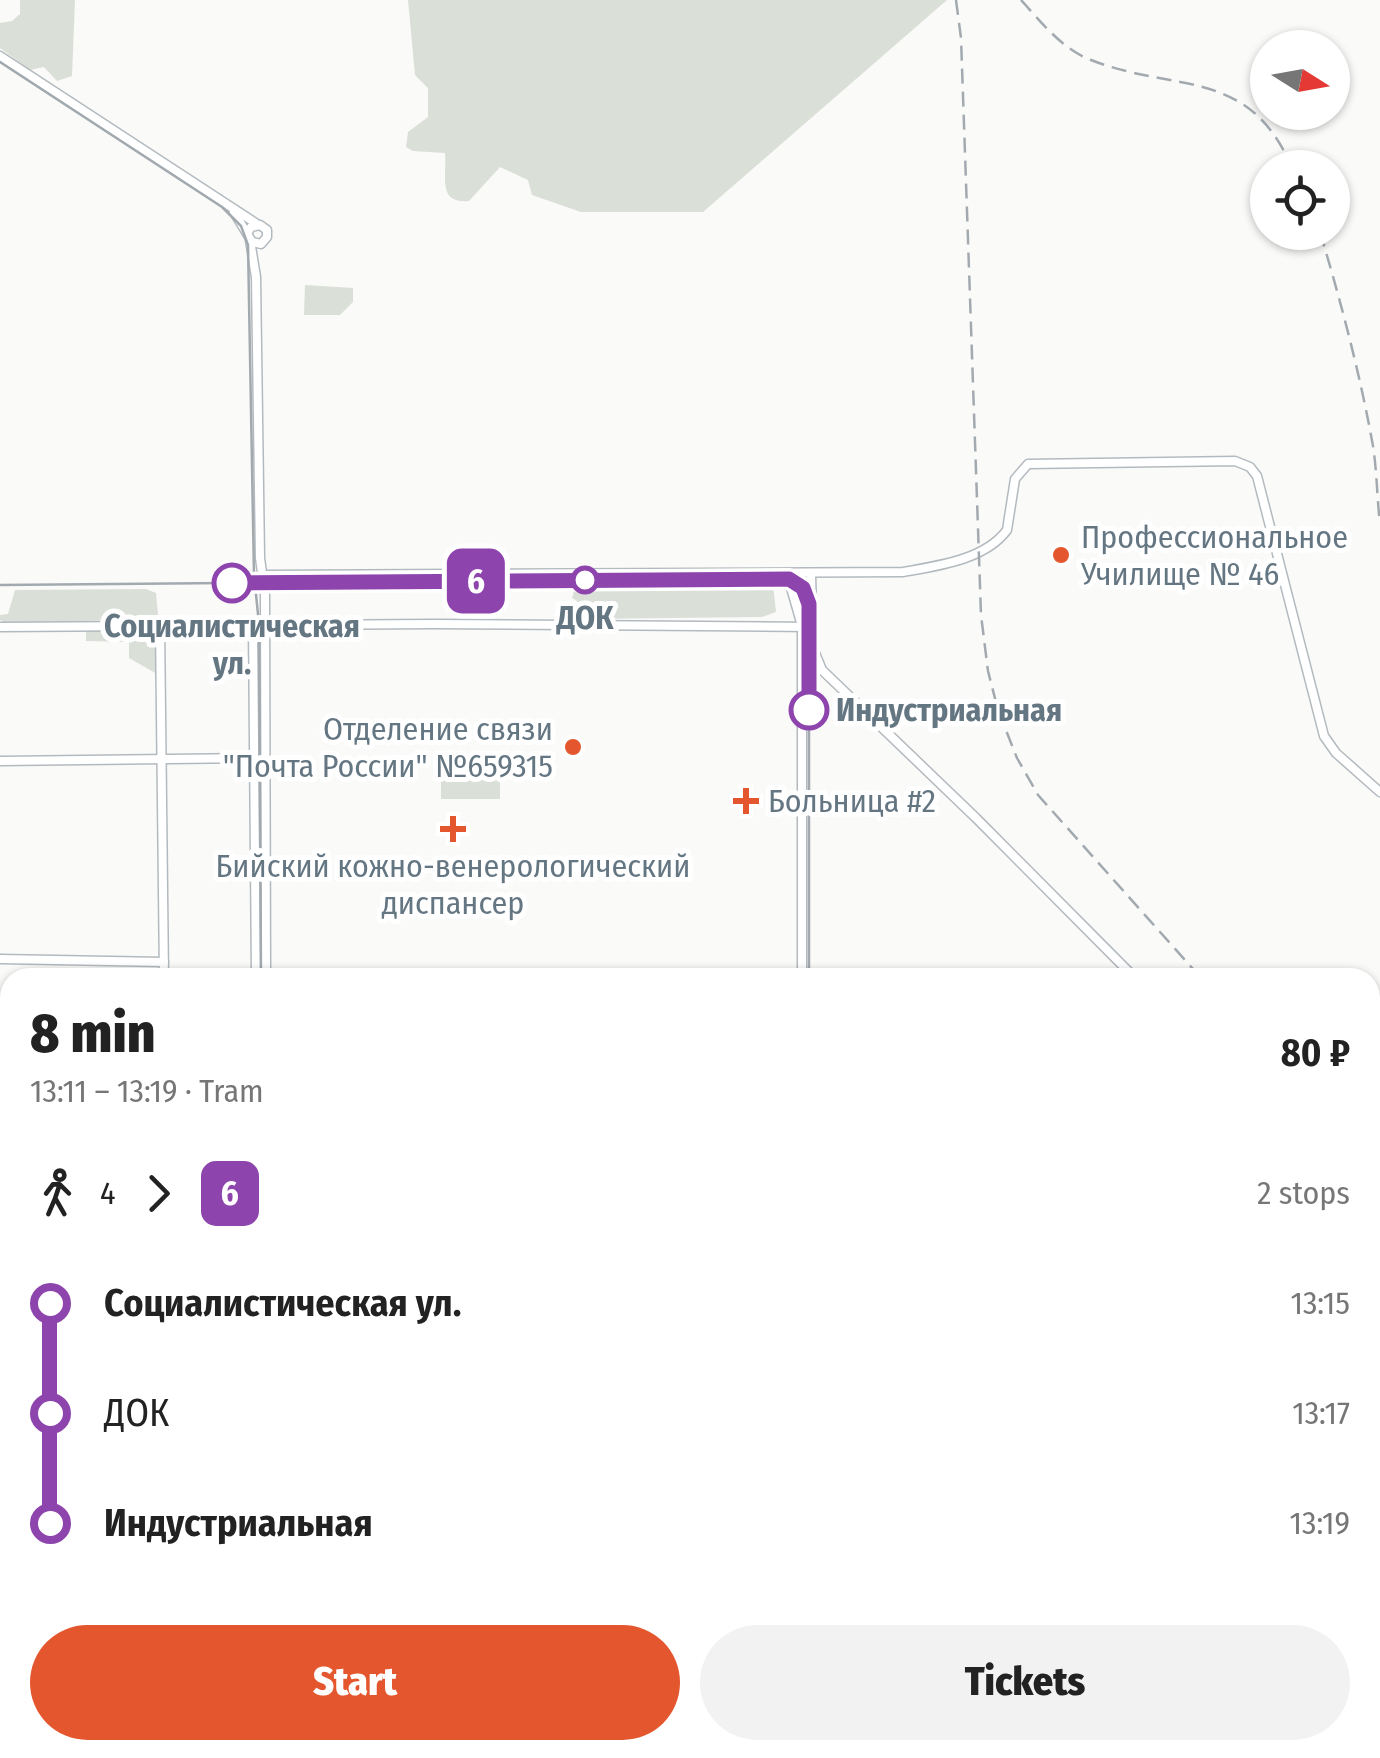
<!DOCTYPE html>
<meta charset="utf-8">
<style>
body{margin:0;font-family:"Fira Sans Condensed",sans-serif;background:#f2f2f2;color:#222;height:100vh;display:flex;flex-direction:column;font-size:38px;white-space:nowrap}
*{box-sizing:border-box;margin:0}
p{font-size:32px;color:#767676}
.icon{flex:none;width:55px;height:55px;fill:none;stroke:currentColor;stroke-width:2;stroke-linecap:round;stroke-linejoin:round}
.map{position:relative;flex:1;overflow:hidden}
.drawer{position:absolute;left:0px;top:968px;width:1380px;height:792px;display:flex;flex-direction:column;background:#fff;border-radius:30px 30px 0 0;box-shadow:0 2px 8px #0004}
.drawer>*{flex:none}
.badge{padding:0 20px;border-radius:15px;font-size:35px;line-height:65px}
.needle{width:65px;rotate:101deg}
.controls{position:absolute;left:1250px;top:30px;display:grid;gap:20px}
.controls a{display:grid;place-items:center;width:100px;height:100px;border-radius:50%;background:#fff;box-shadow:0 2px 8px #0004;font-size:50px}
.map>.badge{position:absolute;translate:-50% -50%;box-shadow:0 0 0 5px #fff}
.legs{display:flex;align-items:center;gap:15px;height:110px;padding:0 30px;font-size:32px}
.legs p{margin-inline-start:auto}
.overview{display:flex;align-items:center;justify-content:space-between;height:170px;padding:0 30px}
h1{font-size:55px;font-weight:800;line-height:75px}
.button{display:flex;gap:20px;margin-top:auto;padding:20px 30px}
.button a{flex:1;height:115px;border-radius:60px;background:#e4572e;color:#fff;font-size:40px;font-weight:800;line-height:115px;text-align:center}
.button a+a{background:#f2f2f2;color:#222}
ul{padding:0 30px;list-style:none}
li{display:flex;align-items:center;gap:35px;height:110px;font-size:38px}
li i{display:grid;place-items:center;width:15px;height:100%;margin:0 12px;background:currentColor}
li i::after{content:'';width:25px;height:25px;margin:-12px;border:8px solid;border-radius:50%;background:#fff}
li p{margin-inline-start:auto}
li:first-child i{background:linear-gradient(#0000 50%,currentColor 0)}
li:last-child i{background:linear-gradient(currentColor 50%,#0000 0)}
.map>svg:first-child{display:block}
</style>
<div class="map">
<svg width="1380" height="1758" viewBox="0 0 1380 1758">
<rect width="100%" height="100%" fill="#fafaf8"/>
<g fill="#dadfd7">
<polygon points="20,0 75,0 72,76 57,81 44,67 30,70 0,48 0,23 12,21 20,14"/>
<path d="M408 0H947L703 212H581L532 195 528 180 500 167 469 201C437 204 447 177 445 153L413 151 406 147 408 132 428 117V88L415 75Z"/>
<polygon points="305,285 353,288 353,302 340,315 304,315"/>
<polygon points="576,584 770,584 773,585 776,612 762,617 583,619 577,601 572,598 574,591 571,586"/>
<polygon points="146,589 156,593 158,615 155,619 5,623 0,620 0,615 8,614 15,590"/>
<polygon points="86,630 157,631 157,674 129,658 129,642 86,641"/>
<rect x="441" y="761" width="59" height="38"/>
</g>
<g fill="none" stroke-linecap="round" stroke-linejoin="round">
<defs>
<g id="secondary">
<polyline points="0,56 257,224"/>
<polyline points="234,212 252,242 261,244 267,237 267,230 260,225 251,227 248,232"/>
<polyline points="250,240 256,277 260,558 265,595 266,978"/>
<polyline points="787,574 802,626 802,978"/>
<polyline points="811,574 813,648 822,670 976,818 1135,978"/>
<path d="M264 575 903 572C937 566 985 560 1007 530L1015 479 1028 464 1235 461 1250 467 1257 476 1324 736 1336 753 1380 792"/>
<polyline points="253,624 256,978"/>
<polyline points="160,625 164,978"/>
<polyline points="0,627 433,624 813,627"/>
<polyline points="0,761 253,758"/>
<polyline points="0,959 164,962"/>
<polyline points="1370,1232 1380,1242"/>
<polyline points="0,1277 10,1277"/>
<polyline points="1370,1689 1380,1689"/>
<polyline points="265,1750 265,1758"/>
<polyline points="273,1750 273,1758"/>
<polyline points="1055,1750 1056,1758"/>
<polyline points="1338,1750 1339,1758"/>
<polyline points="1369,1750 1369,1758"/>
</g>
</defs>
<use href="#secondary" stroke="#b3babf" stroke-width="11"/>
<use href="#secondary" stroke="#fff" stroke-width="8"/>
<g stroke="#a2aab0" stroke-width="2.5">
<polyline points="0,62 222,207 241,226 248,245 254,575 259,624 261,978"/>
<path d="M0 585 783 578C799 580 805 589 809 604V978"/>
<polyline points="1357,1750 1358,1758"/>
</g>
<g stroke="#a2aab0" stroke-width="2.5" stroke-dasharray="15 8" stroke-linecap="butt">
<polyline points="956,0 961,38 981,615 988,671 998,710 1017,758 1038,795 1201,978"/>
<path d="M1021 0C1041 22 1062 49 1091 60 1174 93 1249 66 1292 168"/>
<path d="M1320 232C1341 302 1360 374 1373 446 1377 472 1377 498 1380 524"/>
<polyline points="1370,1163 1380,1174"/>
<polyline points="0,1668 10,1668"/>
<polyline points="0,1690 10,1690"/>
<polyline points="1370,1704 1380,1704"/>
<polyline points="1252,1750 1291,1758"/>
<polyline points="887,1758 987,1755 1004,1750"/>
<polyline points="1032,1758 1038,1750"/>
</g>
</g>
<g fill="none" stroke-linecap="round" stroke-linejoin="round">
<defs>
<polyline id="line-1" points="232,583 789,579 803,588 809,604 809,710"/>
</defs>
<use href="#line-1" stroke="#fff" stroke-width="22"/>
<use href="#line-1" stroke="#8e44ad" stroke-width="15"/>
</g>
<g fill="#e4572e" stroke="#fff" stroke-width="4">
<circle cx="1061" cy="555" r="10"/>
<circle cx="573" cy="747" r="10"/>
<path d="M741 786h10v10h10v10h-10v10h-10v-10h-10v-10h10z"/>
<path d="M448 814h10v10h10v10h-10v10h-10v-10h-10v-10h10z"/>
</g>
<g fill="#fff" stroke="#8e44ad" stroke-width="5">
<circle cx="585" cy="580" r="12"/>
<circle cx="232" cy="583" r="18"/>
<circle cx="809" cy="710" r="18"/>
</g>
<g text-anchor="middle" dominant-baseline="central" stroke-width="10" stroke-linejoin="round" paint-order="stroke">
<g font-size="32" fill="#657683" stroke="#fff" text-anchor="start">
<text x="1081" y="537">Профессиональное<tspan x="1081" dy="37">Училище № 46</tspan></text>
<text x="553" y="729" text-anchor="end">Отделение связи<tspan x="553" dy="37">"Почта России" №659315</tspan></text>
<text x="768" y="801">Больница #2</text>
<text x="453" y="866" text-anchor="middle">Бийский кожно-венерологический<tspan x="453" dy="37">диспансер</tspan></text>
</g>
<g font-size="32" font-weight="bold" fill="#657683" stroke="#fff">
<text x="585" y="618">ДОК</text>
<text x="232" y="626">Социалистическая<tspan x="232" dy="37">ул.</tspan></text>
<text x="836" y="710" text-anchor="start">Индустриальная</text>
</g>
</g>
</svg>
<div class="controls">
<a><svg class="needle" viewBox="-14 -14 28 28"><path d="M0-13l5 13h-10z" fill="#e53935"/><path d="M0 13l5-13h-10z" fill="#767676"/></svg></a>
<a><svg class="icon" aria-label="locate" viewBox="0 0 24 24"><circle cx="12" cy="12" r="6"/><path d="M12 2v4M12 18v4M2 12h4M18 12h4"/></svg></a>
</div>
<b class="badge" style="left:476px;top:581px;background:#8e44ad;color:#fff">6</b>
<section class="drawer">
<div class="overview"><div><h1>8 min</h1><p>13:11 – 13:19 · Tram</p></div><b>80 ₽</b></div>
<div class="legs"><svg class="icon" aria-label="walk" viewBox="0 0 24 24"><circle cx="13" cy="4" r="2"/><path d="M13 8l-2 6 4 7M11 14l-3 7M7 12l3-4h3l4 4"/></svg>4<svg class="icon" aria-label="forward" viewBox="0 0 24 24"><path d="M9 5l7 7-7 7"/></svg><b class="badge" style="background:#8e44ad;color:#fff">6</b><p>2 stops</p></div>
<ul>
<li><i style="color:#8e44ad"></i><b>Социалистическая ул.</b><p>13:15</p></li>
<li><i style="color:#8e44ad"></i><span>ДОК</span><p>13:17</p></li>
<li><i style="color:#8e44ad"></i><b>Индустриальная</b><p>13:19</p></li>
</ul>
<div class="button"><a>Start</a><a>Tickets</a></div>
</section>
</div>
